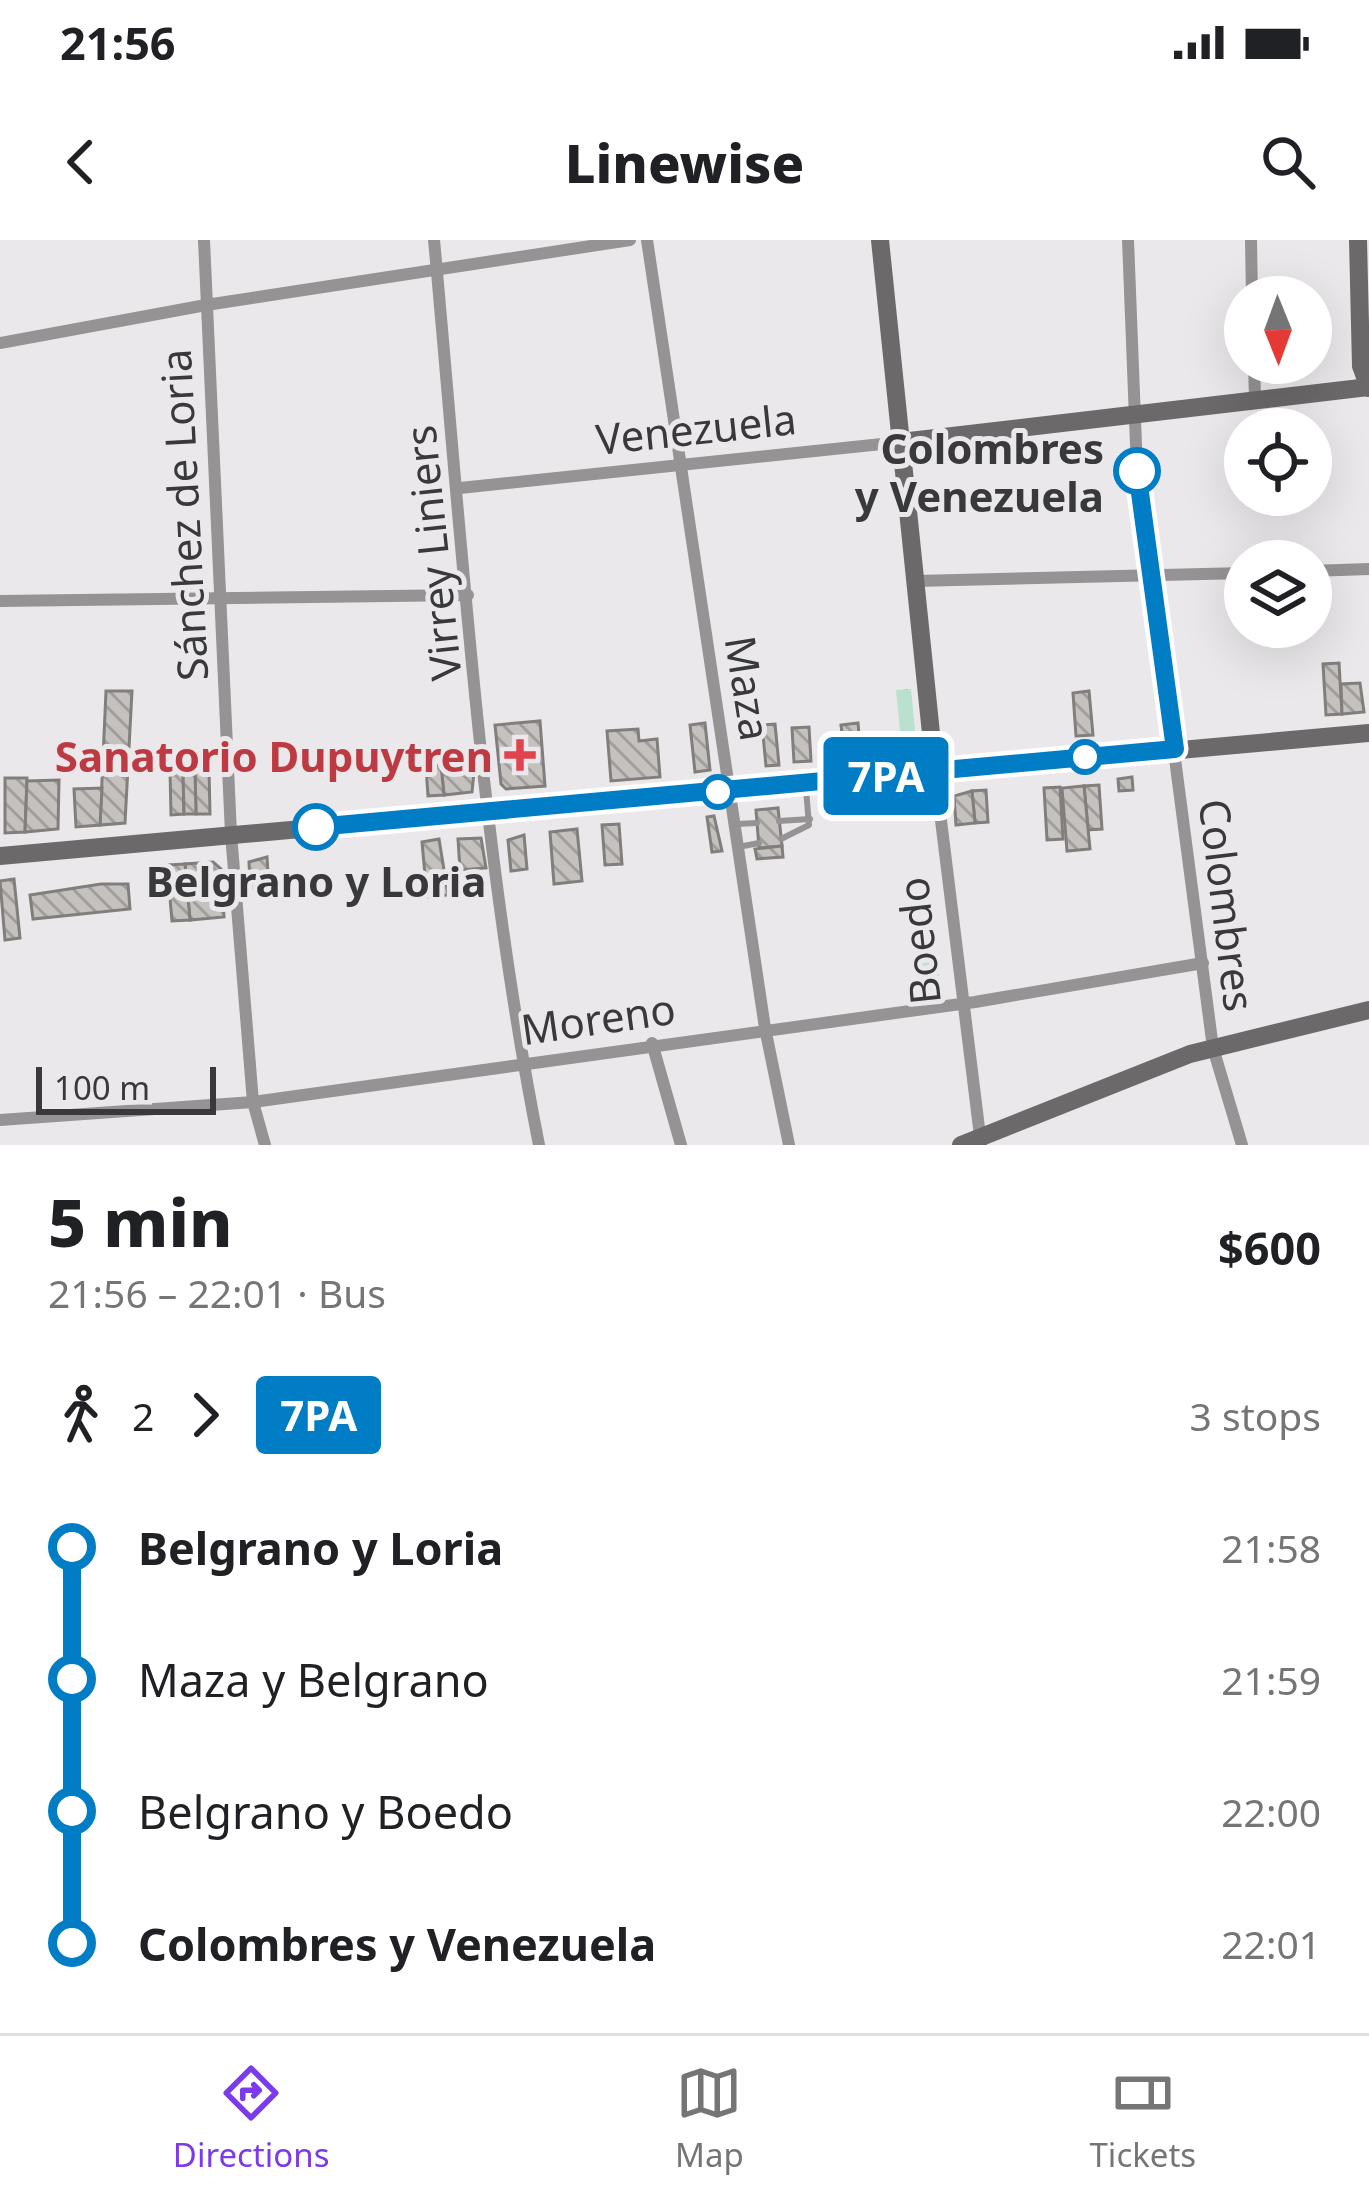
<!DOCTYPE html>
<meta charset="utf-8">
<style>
body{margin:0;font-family:"Noto Sans",sans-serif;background:#f6f6f6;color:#202124;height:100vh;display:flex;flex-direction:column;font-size:45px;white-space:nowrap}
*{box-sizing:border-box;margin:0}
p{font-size:39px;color:#757577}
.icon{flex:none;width:66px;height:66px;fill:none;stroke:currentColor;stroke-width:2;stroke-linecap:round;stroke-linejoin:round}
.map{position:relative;height:905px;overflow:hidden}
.panel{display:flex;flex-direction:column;background:#fff;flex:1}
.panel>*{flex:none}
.badge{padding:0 24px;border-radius:9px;font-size:42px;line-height:78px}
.needle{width:78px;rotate:179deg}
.controls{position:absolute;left:1224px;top:36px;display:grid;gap:24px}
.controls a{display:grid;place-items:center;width:108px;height:108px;border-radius:50%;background:#fff;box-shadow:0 12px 48px #0002;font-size:60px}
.scale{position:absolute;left:36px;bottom:30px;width:180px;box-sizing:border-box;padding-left:12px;border:6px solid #39383a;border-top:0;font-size:33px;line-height:42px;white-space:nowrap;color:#39383a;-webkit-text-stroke:9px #ebe8ec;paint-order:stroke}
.map>.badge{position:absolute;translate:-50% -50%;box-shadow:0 0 0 6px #fff}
.legs{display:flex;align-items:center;gap:18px;height:132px;padding:0 48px;font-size:39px}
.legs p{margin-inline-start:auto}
.headline{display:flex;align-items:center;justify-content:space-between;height:204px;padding:0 48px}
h1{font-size:66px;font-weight:800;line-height:90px}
ul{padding:0 48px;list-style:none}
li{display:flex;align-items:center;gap:42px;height:132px;font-size:45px}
li i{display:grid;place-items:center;width:18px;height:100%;margin:0 15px;background:currentColor}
li i::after{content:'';width:30px;height:30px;margin:-15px;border:9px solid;border-radius:50%;background:#fff}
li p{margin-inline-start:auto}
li:first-child i{background:linear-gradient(#0000 50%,currentColor 0)}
li:last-child i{background:linear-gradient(currentColor 50%,#0000 0)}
.status{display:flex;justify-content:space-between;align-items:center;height:84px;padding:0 60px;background:#fff;direction:ltr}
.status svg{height:33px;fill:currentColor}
header{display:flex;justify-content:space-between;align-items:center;height:156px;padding:0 48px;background:#fff;font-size:54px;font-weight:800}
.tab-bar{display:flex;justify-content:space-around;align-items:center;height:168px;border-top:3px solid #e0e0e0;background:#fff;font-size:33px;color:#757577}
.tab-bar a{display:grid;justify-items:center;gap:6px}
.tab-bar .current{color:#7c3aed}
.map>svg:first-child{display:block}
</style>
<div class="status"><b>21:56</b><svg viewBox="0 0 49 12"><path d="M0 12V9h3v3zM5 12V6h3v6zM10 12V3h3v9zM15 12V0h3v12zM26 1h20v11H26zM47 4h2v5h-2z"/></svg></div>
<header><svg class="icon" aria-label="back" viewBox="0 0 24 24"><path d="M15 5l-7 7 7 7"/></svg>Linewise<svg class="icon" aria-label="search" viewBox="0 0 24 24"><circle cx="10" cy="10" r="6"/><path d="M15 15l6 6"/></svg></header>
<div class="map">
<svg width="1369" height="905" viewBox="0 0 1369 905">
<defs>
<pattern id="park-crowns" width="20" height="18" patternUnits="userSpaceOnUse" patternTransform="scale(3)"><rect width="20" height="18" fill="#bae1ce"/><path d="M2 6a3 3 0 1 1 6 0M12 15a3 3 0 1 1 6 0" fill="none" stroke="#a1c2b2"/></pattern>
<pattern id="building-back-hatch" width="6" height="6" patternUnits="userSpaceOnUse" patternTransform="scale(3)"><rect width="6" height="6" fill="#c4c1be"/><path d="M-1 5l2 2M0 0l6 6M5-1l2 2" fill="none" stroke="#a09e9b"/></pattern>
</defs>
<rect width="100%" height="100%" fill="#ebe8ec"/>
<g fill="url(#park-crowns)">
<polygon points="911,449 917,511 902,512 896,450"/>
<polygon points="938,721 940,750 918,755 915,724"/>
</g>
<g fill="url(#building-back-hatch)" stroke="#827e7c" stroke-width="3">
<polygon points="1339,423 1342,474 1326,475 1323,424"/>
<polygon points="1360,443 1364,472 1342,474 1341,444"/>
<polygon points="106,451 132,451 125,583 100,585"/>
<polygon points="1089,451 1093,495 1076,496 1073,453"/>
<polygon points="540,481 545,546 506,549 501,544 495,485"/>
<polygon points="705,483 710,530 695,532 690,485"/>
<polygon points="858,483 861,516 845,518 841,485"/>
<polygon points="775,484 779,525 766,526 762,485"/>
<polygon points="809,487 811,521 794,522 792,488"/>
<polygon points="638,489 639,501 657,499 660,537 611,541 607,491"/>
<polygon points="475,522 472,552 444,555 441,525"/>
<polygon points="441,525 444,555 428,556 426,527"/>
<polygon points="209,530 210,574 196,574 195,531"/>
<polygon points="170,531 183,531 184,574 171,575"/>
<polygon points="183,531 195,531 196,574 184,574"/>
<polygon points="1132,537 1133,550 1119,551 1118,539"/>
<polygon points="5,538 27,538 25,592 5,593"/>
<polygon points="59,540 58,589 25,592 27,541"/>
<polygon points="1099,545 1102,589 1088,590 1084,546"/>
<polygon points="1084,546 1090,609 1067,611 1062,548"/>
<polygon points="1060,547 1063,599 1047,600 1044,548"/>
<polygon points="102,548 100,585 76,587 74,549"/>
<polygon points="986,550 988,582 975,583 972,551"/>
<polygon points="972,551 975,583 956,585 954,556"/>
<polygon points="778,568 782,606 759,608 756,570"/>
<polygon points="714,576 722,611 712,612 707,577"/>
<polygon points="619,584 622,624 605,625 602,585"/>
<polygon points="577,589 582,641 554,644 550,592"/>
<polygon points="524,595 527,629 511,631 508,600"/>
<polygon points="481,598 486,628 460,630 458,599"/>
<polygon points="439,599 448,655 427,657 422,602"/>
<polygon points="782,606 783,617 757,619 755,609"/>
<polygon points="267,617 269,648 250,649 249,622"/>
<polygon points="213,622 221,629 224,677 190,680 185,624"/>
<polygon points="185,624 190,680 172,681 167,625"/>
<polygon points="14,639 20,698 5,700 0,641"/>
<polygon points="101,644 128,644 130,669 33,679 30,655"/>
</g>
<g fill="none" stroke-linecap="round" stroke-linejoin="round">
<g stroke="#959393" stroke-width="6">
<polyline points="779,581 810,579"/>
<polyline points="737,584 757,583"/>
<polyline points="781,599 809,585 806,549"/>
<polyline points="738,607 759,603"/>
</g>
<g stroke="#959393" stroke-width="12">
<polyline points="204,0 231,594 253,862 265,905"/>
<path d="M434 0C462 301 480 608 539 905"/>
<polyline points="647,0 765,788 789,905"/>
<polyline points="1128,0 1137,230 1213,808 1242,905"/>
<polyline points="1251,0 1252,57"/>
<polyline points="0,103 206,65 630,0"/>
<polyline points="1254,123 1255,159"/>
<polyline points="460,248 901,202"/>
<polyline points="1311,331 1369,329"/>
<polyline points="915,341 1245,333"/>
<polyline points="0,361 468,355"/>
<polyline points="935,532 981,904"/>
<polyline points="652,803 681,905"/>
<polyline points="0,880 253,862 975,762 1203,723"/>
</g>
<g stroke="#6c696a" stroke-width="18">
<polyline points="880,0 935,532"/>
<polyline points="1358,0 1361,126 1369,148"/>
<polyline points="901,202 1369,147"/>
<polyline points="0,616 1369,493"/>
<polyline points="961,905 1190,814 1369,770"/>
</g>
</g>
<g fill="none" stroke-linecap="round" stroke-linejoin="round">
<defs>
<polyline id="line-1" points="316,587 1175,509 1137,231"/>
</defs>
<use href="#line-1" stroke="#fff" stroke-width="27"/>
<use href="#line-1" stroke="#007dc5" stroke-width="18"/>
</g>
<g fill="#fff" stroke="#007dc5" stroke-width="6">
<circle cx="1137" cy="231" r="21"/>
<circle cx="1085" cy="517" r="15"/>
<circle cx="718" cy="552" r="15"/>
<circle cx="316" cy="587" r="21"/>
</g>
<path fill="#e0444e" stroke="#ebe8ec" stroke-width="4.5" d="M514 497h12v12h12v12h-12v12h-12v-12h-12v-12h12z"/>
<g text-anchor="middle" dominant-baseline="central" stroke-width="10" stroke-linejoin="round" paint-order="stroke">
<g font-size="42" fill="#39383a" stroke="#ebe8ec">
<text transform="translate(696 188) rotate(-6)">Venezuela</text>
<text transform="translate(183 275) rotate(-93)">Sánchez de Loria</text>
<text transform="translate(432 313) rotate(-96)">Virrey Liniers</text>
<text transform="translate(749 448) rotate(81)">Maza</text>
<text transform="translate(1228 665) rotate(83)">Colombres</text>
<text transform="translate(918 701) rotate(-96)">Boedo</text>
<text transform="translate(598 778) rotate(-8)">Moreno</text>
</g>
<g font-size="42" font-weight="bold" fill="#39383a" stroke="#ebe8ec" text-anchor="end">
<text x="1104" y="207">Colombres<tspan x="1104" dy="48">y Venezuela</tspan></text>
<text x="316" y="640" text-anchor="middle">Belgrano y Loria</text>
</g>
<g font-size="42" font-weight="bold" fill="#be3a42" stroke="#ebe8ec" text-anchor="end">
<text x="493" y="515">Sanatorio Dupuytren</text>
</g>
</g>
</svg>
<div class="controls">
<a><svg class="needle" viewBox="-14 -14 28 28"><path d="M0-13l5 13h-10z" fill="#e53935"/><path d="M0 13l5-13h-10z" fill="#757577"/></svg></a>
<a><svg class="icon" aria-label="locate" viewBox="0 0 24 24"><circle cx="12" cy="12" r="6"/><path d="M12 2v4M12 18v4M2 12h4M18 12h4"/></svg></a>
<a><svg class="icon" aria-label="layers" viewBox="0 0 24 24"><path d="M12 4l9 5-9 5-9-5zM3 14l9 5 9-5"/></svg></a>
</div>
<div class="scale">100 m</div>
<b class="badge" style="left:886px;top:536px;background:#007dc5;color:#fff">7PA</b>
</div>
<section class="panel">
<div class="headline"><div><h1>5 min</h1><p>21:56 – 22:01 · Bus</p></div><b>$600</b></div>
<div class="legs"><svg class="icon" aria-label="walk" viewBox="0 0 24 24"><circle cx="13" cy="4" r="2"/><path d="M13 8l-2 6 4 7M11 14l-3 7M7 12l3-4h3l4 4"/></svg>2<svg class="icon" aria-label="forward" viewBox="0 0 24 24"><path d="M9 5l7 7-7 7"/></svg><b class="badge" style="background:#007dc5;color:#fff">7PA</b><p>3 stops</p></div>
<ul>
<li><i style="color:#007dc5"></i><b>Belgrano y Loria</b><p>21:58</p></li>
<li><i style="color:#007dc5"></i><span>Maza y Belgrano</span><p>21:59</p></li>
<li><i style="color:#007dc5"></i><span>Belgrano y Boedo</span><p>22:00</p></li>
<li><i style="color:#007dc5"></i><b>Colombres y Venezuela</b><p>22:01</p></li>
</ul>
</section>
<nav class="tab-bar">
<a class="current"><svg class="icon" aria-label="directions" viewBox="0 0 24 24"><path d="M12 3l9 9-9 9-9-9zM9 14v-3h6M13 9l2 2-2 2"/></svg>Directions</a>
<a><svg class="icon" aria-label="map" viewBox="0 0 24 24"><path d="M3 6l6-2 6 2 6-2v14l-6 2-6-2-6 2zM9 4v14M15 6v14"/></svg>Map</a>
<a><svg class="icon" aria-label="tickets" viewBox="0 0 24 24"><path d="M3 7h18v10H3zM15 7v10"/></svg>Tickets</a>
</nav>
